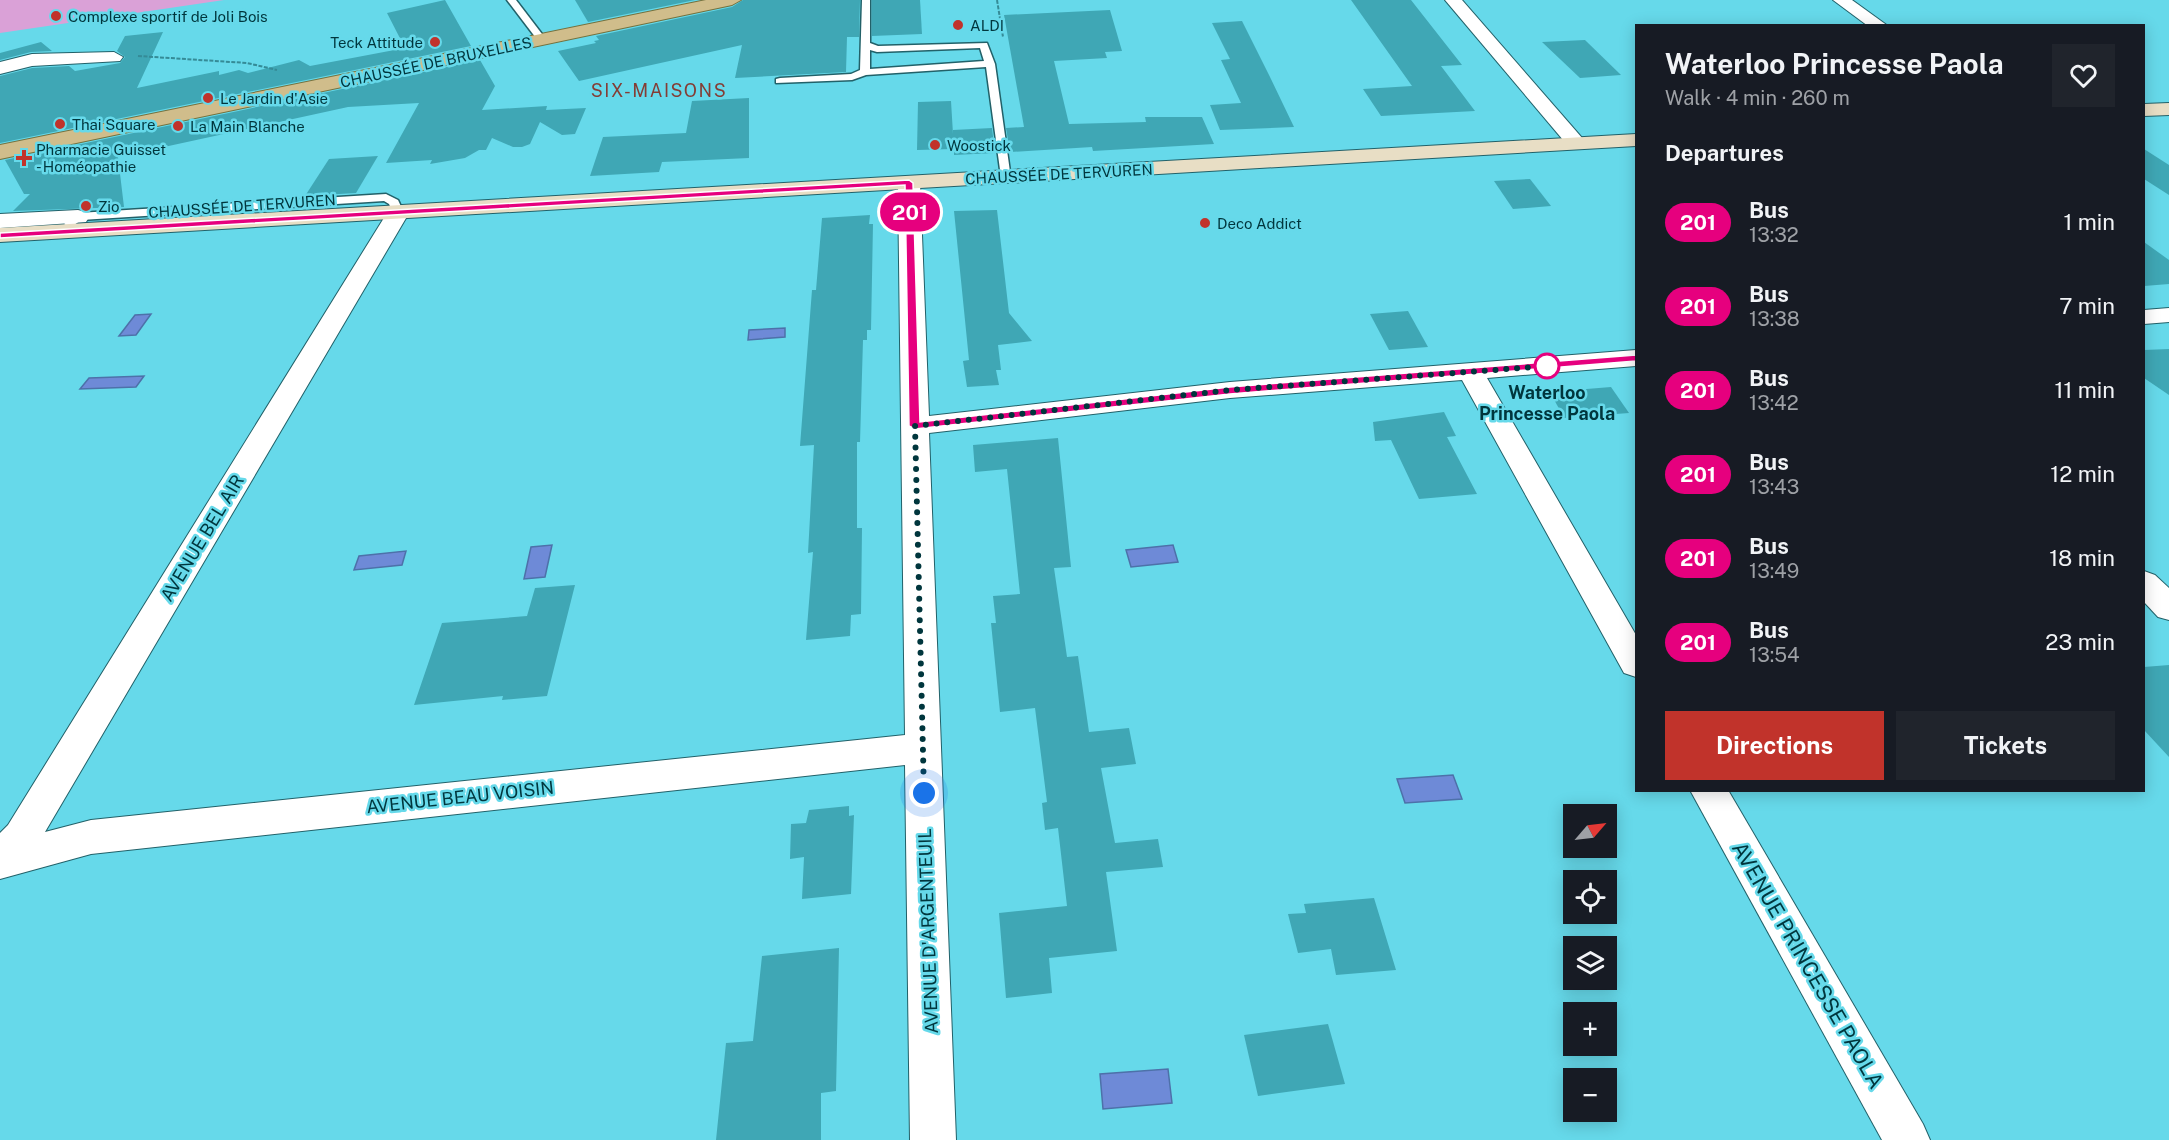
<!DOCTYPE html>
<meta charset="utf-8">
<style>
body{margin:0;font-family:"Public Sans",sans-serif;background:#20242c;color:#f1f3f6;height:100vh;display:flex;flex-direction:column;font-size:22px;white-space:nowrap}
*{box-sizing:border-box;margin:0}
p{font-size:20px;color:#9ea1a6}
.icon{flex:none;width:33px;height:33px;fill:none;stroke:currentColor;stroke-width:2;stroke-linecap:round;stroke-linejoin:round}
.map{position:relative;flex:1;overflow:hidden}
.panel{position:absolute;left:1635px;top:24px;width:510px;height:768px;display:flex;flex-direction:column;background:#171b24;border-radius:0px;box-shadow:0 3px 15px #0003}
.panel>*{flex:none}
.badge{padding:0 12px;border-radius:20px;font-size:21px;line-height:39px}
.needle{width:39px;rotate:62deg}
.tools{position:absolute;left:1563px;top:804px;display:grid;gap:12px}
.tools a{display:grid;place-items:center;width:54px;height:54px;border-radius:0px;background:#171b24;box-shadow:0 3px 15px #0003;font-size:30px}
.you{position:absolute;width:30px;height:30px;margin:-15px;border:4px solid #fff;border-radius:50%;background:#1a73e8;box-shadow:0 0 0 9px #1a73e833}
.map>.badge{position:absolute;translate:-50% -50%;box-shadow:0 0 0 3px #fff}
h2{padding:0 30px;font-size:22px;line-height:54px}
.round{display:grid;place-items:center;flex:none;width:63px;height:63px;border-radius:0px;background:#20242c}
.overview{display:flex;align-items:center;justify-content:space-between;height:102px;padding:0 30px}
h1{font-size:28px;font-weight:700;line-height:45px}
.primary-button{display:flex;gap:12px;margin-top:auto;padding:12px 30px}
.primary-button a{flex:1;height:69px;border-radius:0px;background:#c1332b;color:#fff;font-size:24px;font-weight:700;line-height:69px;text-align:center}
.primary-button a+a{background:#20242c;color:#f1f3f6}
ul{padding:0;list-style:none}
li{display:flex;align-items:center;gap:18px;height:84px;padding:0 30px}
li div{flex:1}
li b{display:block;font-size:22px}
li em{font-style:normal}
li .badge{min-width:66px;font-weight:700;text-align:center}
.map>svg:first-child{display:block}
</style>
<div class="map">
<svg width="2169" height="1140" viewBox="0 0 2169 1140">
<rect width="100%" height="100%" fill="#66d9ea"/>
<polygon fill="#daa1d7" points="0,0 224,0 0,33"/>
<g fill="#6e8ad7" stroke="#4d71a9" stroke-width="1.5">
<polygon points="151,314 136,335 119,336 135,315"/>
<polygon points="785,328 785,337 748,340 749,330"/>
<polygon points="144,376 136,387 80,389 89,378"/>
<polygon points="552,545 545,577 524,579 531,547"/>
<polygon points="1173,545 1178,562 1131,567 1126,550"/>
<polygon points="406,551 402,565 354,570 359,556"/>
<polygon points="1453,775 1462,799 1405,803 1397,779"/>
<polygon points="1168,1069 1172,1103 1103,1109 1100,1074"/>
</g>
<g fill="#3fa7b5">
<polygon points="445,0 471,46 0,143 0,76 32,68 69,66 75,71 120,63 125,57 117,51 125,36 163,32 137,88 219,71 219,75 239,70 248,73 299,60 310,66 405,48 387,13"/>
<polygon points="575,0 695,0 588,22"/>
<polygon points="743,0 860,0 859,37 847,37 846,72 735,78 742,45 579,81 558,51 596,43 594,41 599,40 596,36 732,7"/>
<polygon points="872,0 920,0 922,34 872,36"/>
<polygon points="1351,0 1411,0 1462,65 1441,66 1475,111 1381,116 1363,89 1412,86"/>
<polygon points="1110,10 1122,51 1105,52 1107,58 1054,61 1069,124 1146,122 1145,117 1202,117 1214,144 1093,151 1092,147 1010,152 1006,128 1024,127 1004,15"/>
<polygon points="1242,21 1270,77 1294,127 1220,130 1210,105 1241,103 1221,60 1230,59 1212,23"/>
<polygon points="1585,40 1621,75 1580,78 1542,42"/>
<polygon points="41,42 52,51 31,52 0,60 0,53"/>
<polygon points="480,60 495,86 482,110 547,106 546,110 586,108 575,134 562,135 540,122 530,144 522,147 513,147 492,138 486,150 479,150 465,158 430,164 432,160 386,163 419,103 348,107 118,157 124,207 13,211 30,194 24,194 5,160"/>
<polygon points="749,98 749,158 662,162 659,172 590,176 603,137 686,133 692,101"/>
<polygon points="951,101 953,134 953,130 992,128 995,153 954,155 954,149 917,150 918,102"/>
<polygon points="2144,149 2169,165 2169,195 2144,179"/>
<polygon points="378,156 356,193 305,196 329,159"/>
<polygon points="1530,179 1551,206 1513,209 1494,181"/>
<polygon points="997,210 1009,313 1032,341 998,345 1001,370 996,370 999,385 967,387 963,361 969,360 954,211"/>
<polygon points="870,215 869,224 873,224 871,330 867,330 867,340 863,340 860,442 857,442 857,528 862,528 861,614 851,615 850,636 806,640 813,552 808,553 814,445 800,446 812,290 816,290 822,218"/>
<polygon points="2144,242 2169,260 2169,284 2144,286"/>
<polygon points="1408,311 1428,347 1389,350 1370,314"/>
<polygon points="2169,349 2169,395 2144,378 2144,350"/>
<polygon points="1611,387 1629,413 1564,418 1550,392"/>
<polygon points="1444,412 1456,436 1447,437 1477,494 1419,499 1391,440 1375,441 1373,422"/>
<polygon points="1058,438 1071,567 1054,568 1067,657 1078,656 1089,732 1129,728 1136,764 1101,768 1115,843 1158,839 1163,867 1106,872 1117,951 1049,958 1052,993 1006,998 999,913 1067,906 1058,828 1045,830 1042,803 1047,802 1035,708 1000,712 991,623 996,623 993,596 1020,594 1007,469 975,472 973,445"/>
<polygon points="575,585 547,696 502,700 503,696 414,705 442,623 527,616 535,588"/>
<polygon points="2169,665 2169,757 2144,730 2144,667"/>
<polygon points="849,806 849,816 854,815 851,894 802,899 804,857 790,859 791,824 806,823 809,810"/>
<polygon points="1374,898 1396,970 1336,975 1331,949 1298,953 1288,914 1306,913 1304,904"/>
<polygon points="839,948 836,1091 821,1093 821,1140 716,1140 726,1043 753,1041 762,956"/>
<polygon points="1328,1024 1345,1084 1258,1096 1244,1035"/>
</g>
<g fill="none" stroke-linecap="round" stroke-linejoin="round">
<defs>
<g id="lane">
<polygon points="507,0 516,0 545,38 545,42 539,42"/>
<path d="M862 0H870V43L878 46 987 43 995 64 1011 179 1001 177 986 67 866 75 852 80 776 83V79L780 78 851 74 860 70ZM980 48 984 61 870 69V50L877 52Z"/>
<polygon points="386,194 398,200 404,213 402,215 394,215 389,204 384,201 81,220 70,228 64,224 78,213"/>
</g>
<g id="street">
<polygon points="1445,0 1462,0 1583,139 1586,143 1583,147 1569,147"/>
<polygon points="1833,0 1852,0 1888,26 1868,26"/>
<polygon points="114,52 123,57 120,61 32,66 0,74 0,62 32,54"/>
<polygon points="909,177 917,178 920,183 929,416 1230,382 1636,350 1636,366 1487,378 1636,635 1636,677 1624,673 1462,380 1230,398 929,433 956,1140 910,1140 905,765 91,854 0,879 0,833 8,825 387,213 390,208 406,208 409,213 45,832 91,820 905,735 898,183 901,178"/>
<polygon points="78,210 86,212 89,217 86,222 0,228 0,214"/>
<polygon points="2169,308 2169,322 2144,324 2144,310"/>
<polygon points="2144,571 2155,575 2169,588 2169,620 2158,617 2144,602"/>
<polygon points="1690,790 1728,790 1923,1124 1930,1140 1882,1140"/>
</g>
<g id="secondary">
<polygon points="2169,103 2169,115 2144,116 2144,104"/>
<polygon points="1636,134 1636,146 0,242 0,228"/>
</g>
<polygon id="primary" points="706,0 741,0 732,5 0,159 0,145"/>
</defs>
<use href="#lane" stroke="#226169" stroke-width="3"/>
<use href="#street" stroke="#226169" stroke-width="2"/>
<use href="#secondary" stroke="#226169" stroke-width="2"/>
<use href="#primary" stroke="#73713e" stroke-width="2"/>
<g stroke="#358b97" stroke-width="2" stroke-dasharray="4 1.5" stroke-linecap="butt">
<polyline points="997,0 1003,37"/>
<polyline points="138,56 247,63 277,70"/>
</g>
<use href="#lane" fill="#fff" fill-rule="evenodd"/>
<use href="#street" fill="#fff" fill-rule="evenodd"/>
<use href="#secondary" fill="#e8dec5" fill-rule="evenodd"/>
<use href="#primary" fill="#d0bd8b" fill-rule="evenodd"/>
</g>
<polygon fill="#e6007e" stroke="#fff" stroke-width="1.5" points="909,180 913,183 920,422 1230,387 1636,355 1641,358 1636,361 1230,394 915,429 909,426 905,185 0,238 0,233"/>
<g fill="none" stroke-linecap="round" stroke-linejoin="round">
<polyline stroke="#00363d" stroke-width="6" stroke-dasharray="0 10.8" points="924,793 915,426 1230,390 1547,366"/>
</g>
<g fill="#c1332b" stroke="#66d9ea" stroke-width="2">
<circle cx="56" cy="16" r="6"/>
<circle cx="958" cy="25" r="6"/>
<circle cx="435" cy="42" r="6"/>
<circle cx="208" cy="98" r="6"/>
<circle cx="60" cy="124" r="6"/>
<circle cx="178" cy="126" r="6"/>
<circle cx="935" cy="145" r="6"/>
<path d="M21 149h6v6h6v6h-6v6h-6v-6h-6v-6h6z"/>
<circle cx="86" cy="206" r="6"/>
<circle cx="1205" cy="223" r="6"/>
</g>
<circle fill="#fff" stroke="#e6007e" stroke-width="3" cx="1547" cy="366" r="12"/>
<g text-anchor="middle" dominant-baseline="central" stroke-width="5" stroke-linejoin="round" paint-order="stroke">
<g font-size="15" fill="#00363d" stroke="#66d9ea" text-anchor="start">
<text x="68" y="16">Complexe sportif de Joli Bois</text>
<text x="970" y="25">ALDI</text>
<text x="423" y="42" text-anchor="end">Teck Attitude</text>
<text x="220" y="98">Le Jardin d'Asie</text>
<text x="72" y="124">Thai Square</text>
<text x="190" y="126">La Main Blanche</text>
<text x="947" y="145">Woostick</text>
<text x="36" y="149">Pharmacie Guisset<tspan x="36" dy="17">- Homéopathie</tspan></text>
<text x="98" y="206">Zio</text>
<text x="1217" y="223">Deco Addict</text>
</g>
<g font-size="15" fill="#00363d" stroke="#66d9ea">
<text transform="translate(436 62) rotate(-12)">CHAUSSÉE DE BRUXELLES</text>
<text transform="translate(1059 174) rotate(-3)">CHAUSSÉE DE TERVUREN</text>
<text transform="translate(242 206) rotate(-4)">CHAUSSÉE DE TERVUREN</text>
</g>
<g font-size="18" letter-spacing="1.5" fill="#843d35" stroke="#66d9ea">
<text x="659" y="90">SIX-MAISONS</text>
</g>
<g font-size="18" font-weight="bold" fill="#00363d" stroke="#66d9ea">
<text x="1547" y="392">Waterloo<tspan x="1547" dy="21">Princesse Paola</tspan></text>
</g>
<g font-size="18" fill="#00363d" stroke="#66d9ea">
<text transform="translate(202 538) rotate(-59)">AVENUE BEL AIR</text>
<text transform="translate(460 797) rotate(-6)">AVENUE BEAU VOISIN</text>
<text transform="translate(928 931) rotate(-92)">AVENUE D'ARGENTEUIL</text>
</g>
<g font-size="21" fill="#00363d" stroke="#66d9ea">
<text transform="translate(1808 965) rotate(60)">AVENUE PRINCESSE PAOLA</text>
</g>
</g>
</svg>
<div class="tools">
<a><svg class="needle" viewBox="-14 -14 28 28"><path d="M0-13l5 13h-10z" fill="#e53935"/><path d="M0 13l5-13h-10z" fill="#9ea1a6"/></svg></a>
<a><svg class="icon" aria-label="locate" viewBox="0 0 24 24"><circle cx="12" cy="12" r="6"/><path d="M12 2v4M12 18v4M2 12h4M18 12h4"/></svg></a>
<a><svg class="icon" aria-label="layers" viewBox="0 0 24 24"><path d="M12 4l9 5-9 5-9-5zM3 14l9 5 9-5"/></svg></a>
<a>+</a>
<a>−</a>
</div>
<div class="you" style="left:924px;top:793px"></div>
<b class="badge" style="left:910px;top:212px;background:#e6007e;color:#fff">201</b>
<section class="panel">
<div class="overview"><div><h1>Waterloo Princesse Paola</h1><p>Walk · 4 min · 260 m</p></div><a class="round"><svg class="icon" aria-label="heart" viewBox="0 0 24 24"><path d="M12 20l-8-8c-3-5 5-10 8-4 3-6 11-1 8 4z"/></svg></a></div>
<h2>Departures</h2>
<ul>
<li><span class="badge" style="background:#e6007e;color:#fff">201</span><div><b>Bus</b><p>13:32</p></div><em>1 min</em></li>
<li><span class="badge" style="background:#e6007e;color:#fff">201</span><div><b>Bus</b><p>13:38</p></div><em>7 min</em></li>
<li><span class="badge" style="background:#e6007e;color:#fff">201</span><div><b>Bus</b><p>13:42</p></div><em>11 min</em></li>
<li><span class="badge" style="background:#e6007e;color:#fff">201</span><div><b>Bus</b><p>13:43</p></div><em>12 min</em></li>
<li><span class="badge" style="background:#e6007e;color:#fff">201</span><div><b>Bus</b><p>13:49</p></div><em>18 min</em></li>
<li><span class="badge" style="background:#e6007e;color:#fff">201</span><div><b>Bus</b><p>13:54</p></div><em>23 min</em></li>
</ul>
<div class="primary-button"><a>Directions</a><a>Tickets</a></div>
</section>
</div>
